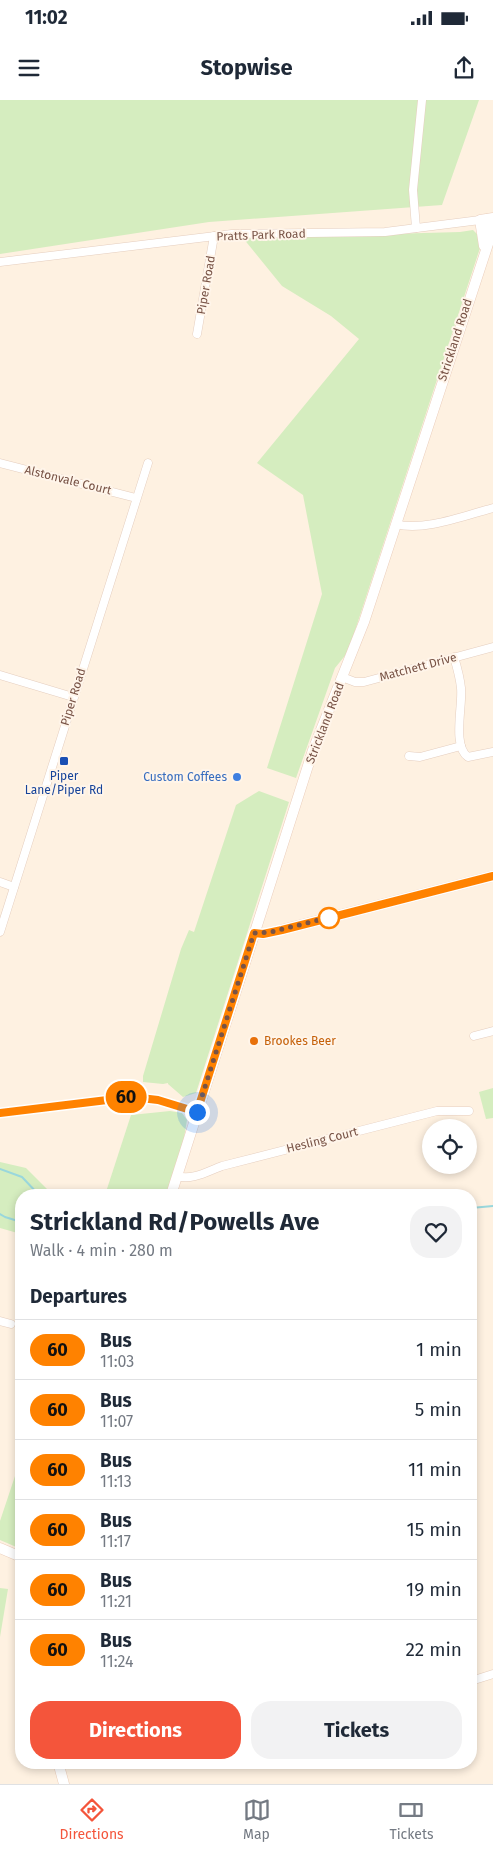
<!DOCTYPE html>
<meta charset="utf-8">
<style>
body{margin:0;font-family:"Fira Sans",sans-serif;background:#f2f2f3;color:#1f2937;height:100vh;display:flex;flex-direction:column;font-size:19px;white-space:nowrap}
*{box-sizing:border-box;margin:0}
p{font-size:16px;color:#747a83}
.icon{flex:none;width:28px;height:28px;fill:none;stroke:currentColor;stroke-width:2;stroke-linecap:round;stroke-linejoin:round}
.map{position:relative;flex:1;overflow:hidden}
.panel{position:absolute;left:15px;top:1089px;width:462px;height:580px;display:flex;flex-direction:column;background:#fff;border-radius:20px;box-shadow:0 2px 8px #0003}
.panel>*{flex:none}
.badge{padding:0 10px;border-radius:16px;font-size:18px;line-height:32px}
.buttons{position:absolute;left:422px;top:1019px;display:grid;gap:10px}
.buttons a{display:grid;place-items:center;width:55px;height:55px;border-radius:50%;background:#fff;box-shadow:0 2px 8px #0003;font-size:25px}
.you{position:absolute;width:25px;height:25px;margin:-12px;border:4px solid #fff;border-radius:50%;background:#1a73e8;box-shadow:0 0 0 8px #1a73e833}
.map>.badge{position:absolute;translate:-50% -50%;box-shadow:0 0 0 2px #fff}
h2{padding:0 15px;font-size:19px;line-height:45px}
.round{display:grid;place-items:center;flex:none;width:52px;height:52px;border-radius:20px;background:#f2f2f3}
.head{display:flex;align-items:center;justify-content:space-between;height:85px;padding:0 15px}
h1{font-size:24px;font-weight:700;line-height:38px}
.action{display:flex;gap:10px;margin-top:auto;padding:10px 15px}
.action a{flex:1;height:58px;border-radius:20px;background:#f4553b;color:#fff;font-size:20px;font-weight:700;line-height:58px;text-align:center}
.action a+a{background:#f2f2f3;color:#1f2937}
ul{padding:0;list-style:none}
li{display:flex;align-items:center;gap:15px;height:60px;padding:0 15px;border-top:1px solid #e0e1e3}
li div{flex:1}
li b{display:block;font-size:19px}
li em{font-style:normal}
li .badge{min-width:55px;font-weight:700;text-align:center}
.status{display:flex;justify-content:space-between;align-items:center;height:35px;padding:0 25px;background:#fff;direction:ltr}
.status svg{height:14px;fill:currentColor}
header{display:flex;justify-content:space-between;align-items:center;height:65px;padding:0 15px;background:#fff;font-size:22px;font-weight:700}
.menu{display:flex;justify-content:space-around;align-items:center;height:70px;border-top:1px solid #e0e1e3;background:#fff;font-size:14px;color:#747a83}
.menu a{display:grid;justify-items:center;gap:2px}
.menu .on{color:#f4553b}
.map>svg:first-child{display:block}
</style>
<div class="status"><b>11:02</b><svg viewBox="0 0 49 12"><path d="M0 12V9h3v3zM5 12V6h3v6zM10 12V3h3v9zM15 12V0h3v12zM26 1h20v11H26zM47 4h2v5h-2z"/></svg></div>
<header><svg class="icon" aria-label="menu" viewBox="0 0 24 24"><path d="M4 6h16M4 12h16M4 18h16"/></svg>Stopwise<svg class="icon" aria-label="share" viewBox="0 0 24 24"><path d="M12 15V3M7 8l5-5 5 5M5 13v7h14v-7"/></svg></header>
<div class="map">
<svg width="493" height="1684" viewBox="0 0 493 1684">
<rect width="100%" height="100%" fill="#fef1e1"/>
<g fill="#d5edbf">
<polygon points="0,0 479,0 442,105 209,122 0,154"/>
<polygon points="473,130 479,136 480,148 348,552 335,568 296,678 267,668 322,494 303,395 257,363 359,239 331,216 282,186 243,138 460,132"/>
<polygon points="259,691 289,702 196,993 183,997 168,984 168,983 163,984 143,982 143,976 181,849 189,830 194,832 236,705"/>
<polygon points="493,988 493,1018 486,1019 479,992"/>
<polygon points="170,1011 182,1013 187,1020 183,1044 167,1095 105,1095 131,1015"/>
<polygon points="0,1062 26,1068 53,1095 21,1095 21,1134 0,1128"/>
<polygon points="21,1358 21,1449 0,1440 0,1421"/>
<polygon points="0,1488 8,1489 0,1537"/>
</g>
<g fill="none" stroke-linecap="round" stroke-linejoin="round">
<g stroke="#99d7dc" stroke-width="2">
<polyline points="0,1069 22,1077 39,1095"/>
<polyline points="471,1108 493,1106"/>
<polyline points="0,1114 5,1117 21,1122"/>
</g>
<defs>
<g id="street">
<polyline points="416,128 413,90 422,0"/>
<polyline points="0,162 232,134 385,132 480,120"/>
<polyline points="197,234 214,136"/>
<polyline points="0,363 136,398"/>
<path d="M396 424C423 432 466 415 493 408"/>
<path d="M454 557C457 567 460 578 461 588 463 605 452 646 468 657L493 652"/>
<polyline points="0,575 73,597"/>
<polyline points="342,577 355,582 364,582 493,547"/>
<polyline points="409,656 420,657 461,646"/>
<polyline points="0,782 14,787"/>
<polyline points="0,832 148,363"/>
<polyline points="474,936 493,931"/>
<polyline points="0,1013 132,997 158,1000 197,1012"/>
<path d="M177 1076C192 1081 208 1071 222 1066L437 1011H469"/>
<polyline points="0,1221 11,1224"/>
<polyline points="471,1581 493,1574"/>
</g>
<g id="secondary">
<polyline points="484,146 480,120 493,118"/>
<polyline points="254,833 263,834 281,830 493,776"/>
<polyline points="171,1095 313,650 364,522 488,144 490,133 488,119"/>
<polyline points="0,1448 21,1457"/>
<polyline points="58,1662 64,1684"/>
</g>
</defs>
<use href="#street" stroke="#e5cebf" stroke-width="9"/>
<use href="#secondary" stroke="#ebcebc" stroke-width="11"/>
<use href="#street" stroke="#fff" stroke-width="8"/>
<use href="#secondary" stroke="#fff" stroke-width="10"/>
</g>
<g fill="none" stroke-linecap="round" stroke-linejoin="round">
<defs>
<polyline id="line" points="0,1013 132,997 158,1000 197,1012 254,833 263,834 282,830 493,776"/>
</defs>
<use href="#line" stroke="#fff" stroke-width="11"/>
<use href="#line" stroke="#ff8200" stroke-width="8"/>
<polyline stroke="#785346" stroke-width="5" stroke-dasharray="0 9" points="197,1012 254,833 271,832 331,817 329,818"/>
</g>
<rect fill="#1a4fb4" stroke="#fff5ea" stroke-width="2" x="59" y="656" width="10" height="10" rx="2.5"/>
<circle fill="#3f7fe0" stroke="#fff5ea" stroke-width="2" cx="237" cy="677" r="5"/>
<circle fill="#fff" stroke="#ff8200" stroke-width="2.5" cx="329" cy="818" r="10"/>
<circle fill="#e8710a" stroke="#fff5ea" stroke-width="2" cx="254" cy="941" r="5"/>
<g text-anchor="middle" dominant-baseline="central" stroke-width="4" stroke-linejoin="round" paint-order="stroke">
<g font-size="12" fill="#785346" stroke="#fff5ea">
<text transform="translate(261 135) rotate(-2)">Pratts Park Road</text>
<text transform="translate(206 185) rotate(-80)">Piper Road</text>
<text transform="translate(455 240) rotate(-72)">Strickland Road</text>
<text transform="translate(68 380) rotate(14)">Alstonvale Court</text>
<text transform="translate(418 567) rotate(-15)">Matchett Drive</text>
<text transform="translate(73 597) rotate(-73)">Piper Road</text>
<text transform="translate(325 623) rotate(-69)">Strickland Road</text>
<text transform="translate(322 1040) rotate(-14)">Hesling Court</text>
</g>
<g font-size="12" fill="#164399" stroke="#fff5ea">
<text x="64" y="676">Piper<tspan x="64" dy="14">Lane/Piper Rd</tspan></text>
</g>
<g font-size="12" fill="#366cbe" stroke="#fff5ea" text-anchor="end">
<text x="227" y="677">Custom Coffees</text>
</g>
<g font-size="12" fill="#c56008" stroke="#fff5ea" text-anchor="start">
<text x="264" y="941">Brookes Beer</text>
</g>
</g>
</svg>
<div class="buttons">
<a><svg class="icon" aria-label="locate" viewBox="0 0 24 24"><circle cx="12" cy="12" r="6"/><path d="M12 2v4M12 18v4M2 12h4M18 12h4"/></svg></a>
</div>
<div class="you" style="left:197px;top:1012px"></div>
<b class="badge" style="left:126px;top:997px;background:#ff8200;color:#111">60</b>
<section class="panel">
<div class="head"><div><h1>Strickland Rd/Powells Ave</h1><p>Walk · 4 min · 280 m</p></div><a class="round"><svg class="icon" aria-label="heart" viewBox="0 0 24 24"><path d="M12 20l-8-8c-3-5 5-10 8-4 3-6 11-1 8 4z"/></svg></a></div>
<h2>Departures</h2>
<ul>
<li><span class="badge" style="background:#ff8200;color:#111">60</span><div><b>Bus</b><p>11:03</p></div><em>1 min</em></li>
<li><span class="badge" style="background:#ff8200;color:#111">60</span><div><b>Bus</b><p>11:07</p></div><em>5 min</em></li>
<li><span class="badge" style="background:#ff8200;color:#111">60</span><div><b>Bus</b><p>11:13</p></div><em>11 min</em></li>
<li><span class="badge" style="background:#ff8200;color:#111">60</span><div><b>Bus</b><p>11:17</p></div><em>15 min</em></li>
<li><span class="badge" style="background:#ff8200;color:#111">60</span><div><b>Bus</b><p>11:21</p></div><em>19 min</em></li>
<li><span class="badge" style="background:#ff8200;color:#111">60</span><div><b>Bus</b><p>11:24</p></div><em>22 min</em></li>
</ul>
<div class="action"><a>Directions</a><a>Tickets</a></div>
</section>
</div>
<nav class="menu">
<a class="on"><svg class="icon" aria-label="directions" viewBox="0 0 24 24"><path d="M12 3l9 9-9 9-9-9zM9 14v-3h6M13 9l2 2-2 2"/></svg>Directions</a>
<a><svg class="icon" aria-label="map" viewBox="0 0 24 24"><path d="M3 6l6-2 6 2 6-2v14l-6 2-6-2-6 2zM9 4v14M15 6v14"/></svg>Map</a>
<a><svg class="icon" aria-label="tickets" viewBox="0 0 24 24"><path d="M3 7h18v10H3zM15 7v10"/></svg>Tickets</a>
</nav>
